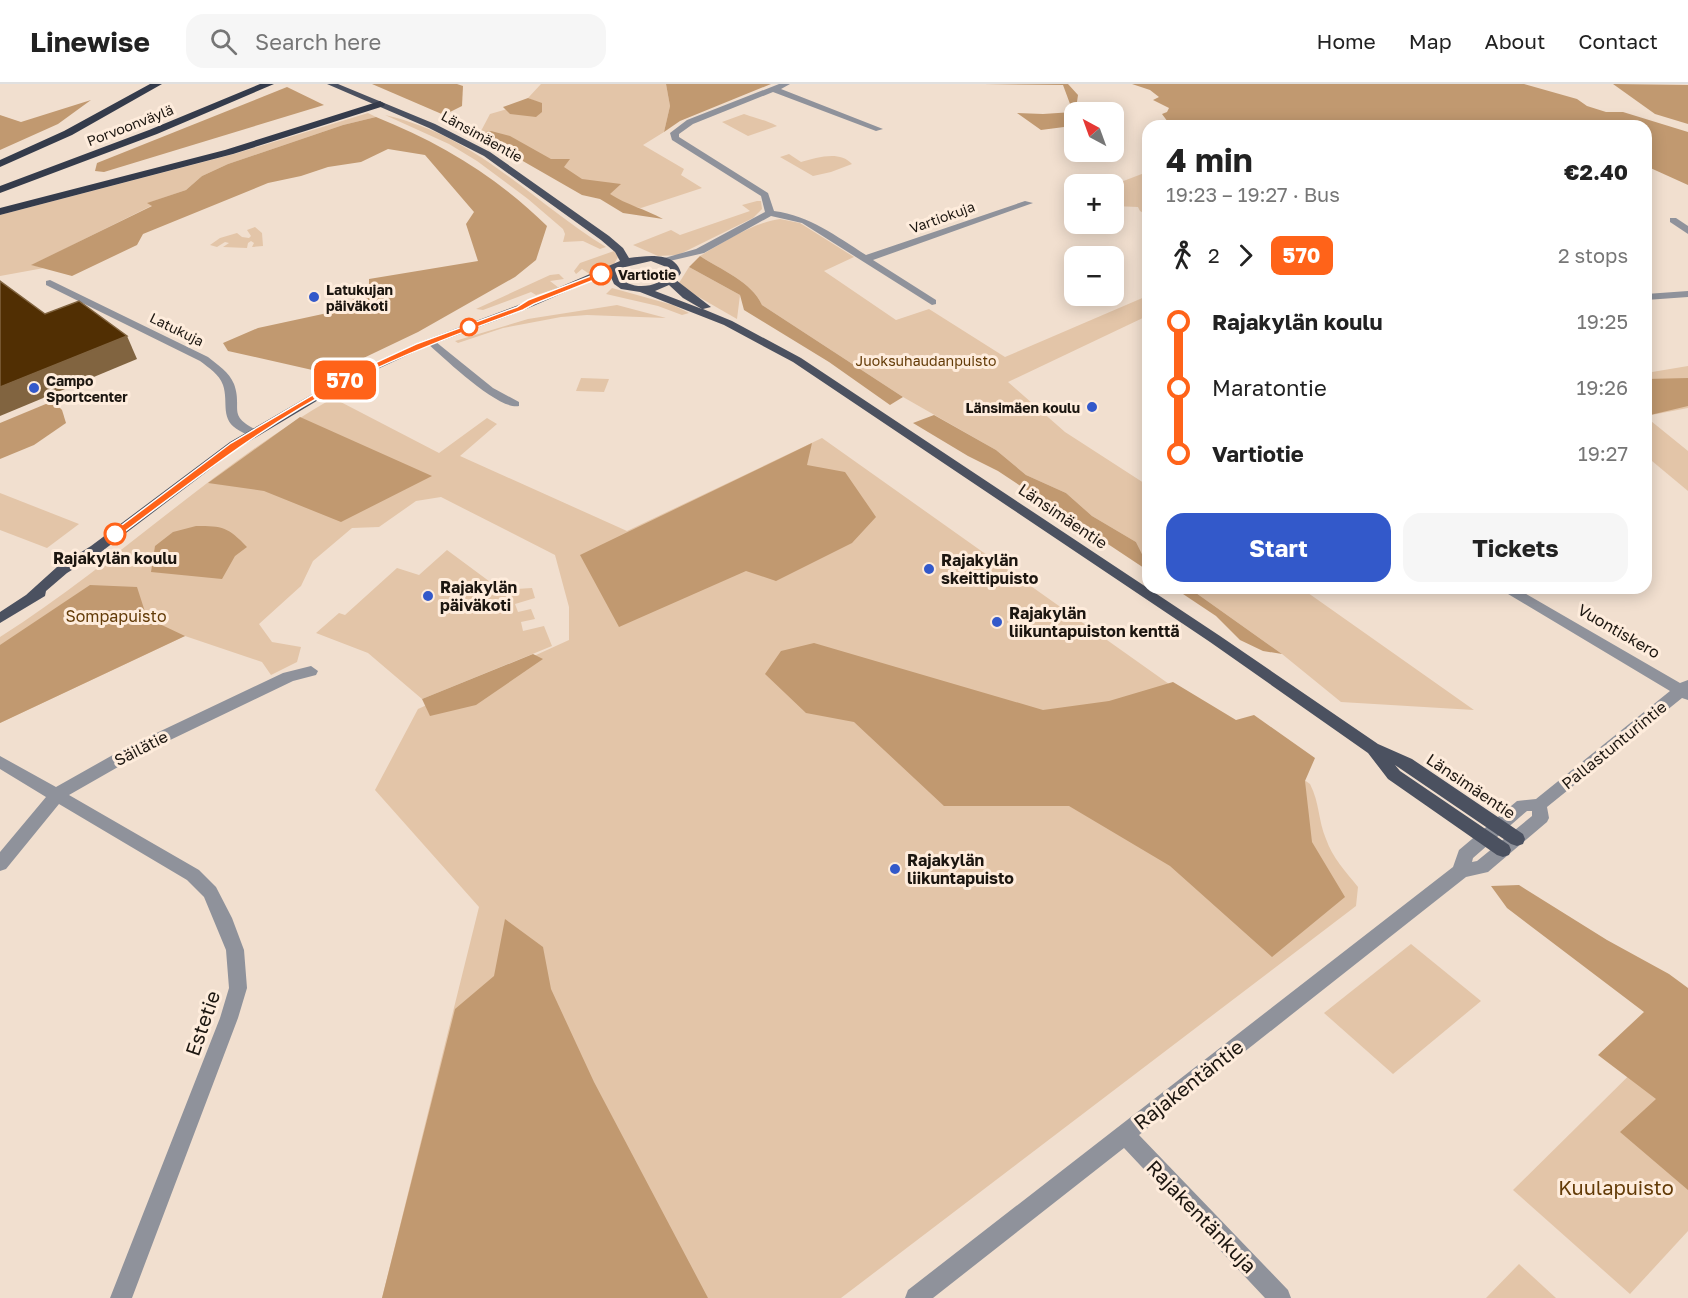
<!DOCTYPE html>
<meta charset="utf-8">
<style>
body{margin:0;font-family:"Golos Text",sans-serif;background:#f6f6f6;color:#222;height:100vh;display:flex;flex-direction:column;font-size:22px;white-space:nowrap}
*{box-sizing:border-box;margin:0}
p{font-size:20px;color:#767676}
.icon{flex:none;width:33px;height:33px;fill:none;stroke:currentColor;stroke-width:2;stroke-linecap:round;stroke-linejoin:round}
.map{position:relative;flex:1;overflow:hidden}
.side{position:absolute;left:1142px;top:36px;width:510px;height:474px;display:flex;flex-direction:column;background:#fff;border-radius:18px;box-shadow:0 3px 15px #0003}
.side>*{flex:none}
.badge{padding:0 12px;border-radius:9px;font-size:21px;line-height:39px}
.needle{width:39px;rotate:319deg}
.fabs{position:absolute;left:1064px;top:18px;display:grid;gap:12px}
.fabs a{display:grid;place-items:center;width:60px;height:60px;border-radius:12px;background:#fff;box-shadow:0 3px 15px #0003;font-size:30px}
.map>.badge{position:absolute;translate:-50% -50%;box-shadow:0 0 0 3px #fff}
.legs{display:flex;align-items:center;gap:9px;height:66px;padding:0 24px;font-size:20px}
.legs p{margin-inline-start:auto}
.head{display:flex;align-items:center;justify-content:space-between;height:102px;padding:0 24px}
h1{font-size:33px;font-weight:700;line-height:45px}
.button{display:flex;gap:12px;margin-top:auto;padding:12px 24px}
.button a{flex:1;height:69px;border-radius:18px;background:#3359ca;color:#fff;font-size:24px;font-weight:700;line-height:69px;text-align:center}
.button a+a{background:#f6f6f6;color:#222}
ul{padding:0 24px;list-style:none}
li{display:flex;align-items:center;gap:21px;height:66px;font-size:22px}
li i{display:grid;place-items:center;width:9px;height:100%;margin:0 8px;background:currentColor}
li i::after{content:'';width:15px;height:15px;margin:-8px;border:4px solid;border-radius:50%;background:#fff}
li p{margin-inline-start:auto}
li:first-child i{background:linear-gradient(#0000 50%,currentColor 0)}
li:last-child i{background:linear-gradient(currentColor 50%,#0000 0)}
header{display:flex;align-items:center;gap:36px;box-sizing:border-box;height:84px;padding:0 30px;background:#fff;border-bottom:2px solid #e0e0e0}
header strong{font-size:28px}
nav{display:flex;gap:33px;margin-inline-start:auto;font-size:21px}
.search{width:420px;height:54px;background:#f6f6f6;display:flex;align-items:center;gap:15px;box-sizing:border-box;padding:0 21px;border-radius:18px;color:#767676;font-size:22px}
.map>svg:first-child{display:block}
</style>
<header>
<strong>Linewise</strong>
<div class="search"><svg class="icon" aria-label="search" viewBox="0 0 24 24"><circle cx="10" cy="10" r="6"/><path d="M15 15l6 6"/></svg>Search here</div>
<nav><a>Home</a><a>Map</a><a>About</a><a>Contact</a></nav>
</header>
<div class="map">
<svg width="1688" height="1214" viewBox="0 0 1688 1214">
<rect width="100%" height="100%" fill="#f1dfcf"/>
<g fill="#e3c5a8">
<polygon points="541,0 666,0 670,22 664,48 643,61 684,85 681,91 702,104 641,124 629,122 481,47 490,30 535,17 528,14"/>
<polygon points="368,29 376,33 343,41 228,80 202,92 186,106 148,119 153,121 32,181 44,184 0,192 0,131 234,70"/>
<path d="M744 30C757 35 763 35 777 42L748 52 722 38Z"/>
<path d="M385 31C477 52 530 116 606 163L600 165 583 157 563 158 565 150 563 145 528 115 477 77 449 60Z"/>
<path d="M789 70 801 78C817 74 839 66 852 80L831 88 813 92 780 73Z"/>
<polygon points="1147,88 1147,131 1140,127 1138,123 1113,122 1113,101"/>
<polygon points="757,117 761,117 762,125 753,134 678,171 658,172 633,161 671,146 680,151 750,127 742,121"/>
<path d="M780 135 800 139 854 173 824 187 896 236 929 225 1005 273 1147 212V232L1008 298 1065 348 1147 401V474L1142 470 1136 458 1092 432 1066 409 1026 391 996 366 903 313 762 221C752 198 720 185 700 172 724 158 752 139 780 135Z"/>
<polygon points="255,143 262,149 263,162 252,163 254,159 251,157 248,159 247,164 223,163 229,159 225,158 217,163 210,161 220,154 237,149 242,153 249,154 251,152 247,146"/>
<polygon points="614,167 618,173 614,180 591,191 582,185 576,190 574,187 580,179"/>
<polygon points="689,183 740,211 737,235 690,208 679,199"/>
<polygon points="559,190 564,195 550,197 559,204 536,211 531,208 483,226 476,225 550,191"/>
<polygon points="612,204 673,221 689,229 682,231 658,222 606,210"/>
<polygon points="617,221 666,234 587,231 561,233 503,244 458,259 455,257 528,235"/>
<polygon points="1688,282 1688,324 1646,332 1646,289"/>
<polygon points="581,294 609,295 604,308 576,307"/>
<path d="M333 314 439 369 487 334 497 340 460 372 627 447 822 354 1310 700C1320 720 1318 736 1326 755 1332 773 1346 788 1358 803L1356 822 841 1214H382L479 823 375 706 418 625 569 556V523L555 471 441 413 416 417 379 443 352 444 313 477 301 502 259 540 272 558 301 563 297 578 271 591 262 578 185 552 0 639V553C115 480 214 382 333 314Z"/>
<polygon points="1646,333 1688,367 1688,407 1646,372"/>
<polygon points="0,409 79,440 47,464 0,446"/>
<polygon points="447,466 501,506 532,504 535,514 515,520 518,528 531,525 535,535 521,538 523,547 544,542 552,562 422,615 368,569 316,549 339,529 345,531 397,484 419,491"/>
<polygon points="1189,504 1301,504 1474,626 1341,618 1282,570"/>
<polygon points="1411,860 1481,917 1393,990 1324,929"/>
<polygon points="1677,944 1688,953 1688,1147 1630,1210 1513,1106"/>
<polygon points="1519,1180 1556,1214 1486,1214"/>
</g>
<g fill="#c19970">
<polygon points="372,0 457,0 463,2 462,22 444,31"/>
<polygon points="666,0 771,0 680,37 664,48 670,22"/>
<polygon points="984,0 1068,0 1078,11 1077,18 1085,28 1074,28 1074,47 1064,43 1041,46 1017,29 1043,30 1073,28 1063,1"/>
<polygon points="1132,0 1524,0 1577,15 1587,22 1606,28 1623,28 1688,48 1688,101 1646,82 1646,42 1171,42 1162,30 1167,28 1169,24 1153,16 1159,13 1150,6"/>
<polygon points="1613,0 1688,1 1688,40 1655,30"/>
<polygon points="287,3 324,21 104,88 95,87 97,79"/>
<polygon points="528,14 542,19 542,28 536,33 510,30 503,23"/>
<polygon points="91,16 58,40 0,66 0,31 21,38"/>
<path d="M376 33C441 59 497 93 547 142L536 176 515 193 418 248 330 290 228 267 223 259 258 244 332 228 369 206V195L478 177 466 140 474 128 425 71 388 65 361 78 328 83 301 92 268 99 143 150 137 161 72 192 31 181 152 122 147 119 186 106 202 92 228 80 343 41Z"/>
<path d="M491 47 510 52 551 75H570L564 83 582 95 621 100 610 110C627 121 645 125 663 135L623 129 600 115 582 111 476 50Z"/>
<path d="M700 172C720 185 752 198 762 221L903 313 890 321 829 278 744 226 740 211 689 183Z"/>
<polygon points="1688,294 1688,322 1646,332 1646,295"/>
<polygon points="53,317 62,326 66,339 34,361 0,375 0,339"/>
<polygon points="934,331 996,366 1026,391 1066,409 1092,432 1136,458 1142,470 1147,474 1147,486 998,387 968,372 913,339"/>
<polygon points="300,333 432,392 341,438 264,407 208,399"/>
<polygon points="812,359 807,381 845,388 876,433 852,459 776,497 746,487 619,543 580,471"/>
<path d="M196 442C223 442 228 443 247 463L235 472 222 495 151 488 155 462 173 448Z"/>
<polygon points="90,501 137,503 147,534 185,552 0,639 0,561"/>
<polygon points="1174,504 1189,504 1282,570 1263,567 1240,556 1216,532"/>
<polygon points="814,559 1043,626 1109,617 1173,598 1236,636 1254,631 1315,674 1305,697 1312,758 1345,813 1272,873 1170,782 1069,722 944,722 854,638 806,629 765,590 781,567"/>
<polygon points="533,570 543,575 476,621 430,632 422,615"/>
<polygon points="1519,801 1607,856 1669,890 1688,904 1688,1106 1620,1048 1656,1015 1598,971 1644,928 1507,824 1491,802"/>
<polygon points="505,835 543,863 551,905 594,998 708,1214 382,1214 455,925 494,892"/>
</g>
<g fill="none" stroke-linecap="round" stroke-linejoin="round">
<g fill="#8f929b" fill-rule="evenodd">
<path d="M779 0H790L781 5 883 45 876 47 773 8 693 40 679 50V53L768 109 774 127C810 132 836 152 866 171L1025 117 1033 119 873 176 936 216V220L932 221 802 139 771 132 704 169 661 179V175L696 165 765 128 761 112 672 56 670 49 687 36Z"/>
<polygon points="1670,134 1676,134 1688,142 1688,150 1670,138"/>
<path d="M50 196 208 273C218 281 229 288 234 300 243 325 226 331 257 346V352C250 353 246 350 240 347 219 336 229 319 223 301 219 290 209 284 200 277L46 201V197Z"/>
<polygon points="1688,207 1688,213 1646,216 1646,210"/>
<path d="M431 254 493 304 519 318V322C499 327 444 274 427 259L425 257Z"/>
<path d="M1498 504H1516L1680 599 1688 596V616L1682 614 1547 723 1549 734 1547 738 1488 788 1466 793 1139 1051 1288 1206 1291 1214H1265L1124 1064 933 1214H905L908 1206 1453 783 1459 766 1517 717 1536 715 1670 607ZM1527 727H1532V732L1477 777 1472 778 1473 774Z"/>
<polygon points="311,582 318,587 316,591 293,597 139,671 69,711 199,786 216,803 232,834 244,866 247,904 238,934 132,1214 110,1214 220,934 229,904 226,866 204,813 187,796 59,720 6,785 0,787 0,768 46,713 0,685 0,672 56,703 127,663 283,589"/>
</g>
<path fill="#4b5160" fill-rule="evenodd" d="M327 0H338L435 40 490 68 609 152 623 164 629 174C647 172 675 167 681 189L676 196 711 223 703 225 732 237 801 274 1220 552 1378 660 1412 675 1523 750 1525 755 1523 760 1517 762 1511 760 1395 681 1400 687 1509 761 1511 766 1509 771 1503 773 1497 771 1388 695 1368 669 1210 558 793 278 724 241 640 208 621 205 614 200 609 189 524 226 423 264 345 300 238 364 101 468 67 489 46 507 45 512 0 539V528L26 511 57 483 91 462 230 358 337 296 415 260 516 222 620 177 615 168 601 156 484 72 429 44ZM651 177 669 184 671 189C659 204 630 208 618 191L621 184ZM669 201 683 214 702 225 655 207Z"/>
<g fill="#343b4b" fill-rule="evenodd">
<polygon points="150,0 162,0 72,51 0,83 0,76 64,47"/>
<polygon points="260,0 274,0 157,50 0,109 0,102 149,46"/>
<polygon points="380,17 385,20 384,22 233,70 0,131 0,124 225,66"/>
</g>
</g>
<polygon fill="#816440" points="127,252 137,275 0,332 0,303"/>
<polygon fill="#512f03" stroke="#816440" stroke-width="1.5" points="0,197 45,230 79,217 127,252 0,303"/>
<path fill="#ff6319" stroke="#fff" stroke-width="1.5" d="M601 188 604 189V192L534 220 523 226C463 248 403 270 346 299 264 340 192 398 119 452L115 453 110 450 231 359 338 296 416 260 517 223 528 216Z"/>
<g fill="#fff" stroke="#ff6319" stroke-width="3">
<circle cx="601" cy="190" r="10"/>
<circle cx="469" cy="243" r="8"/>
<circle cx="115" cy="450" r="10"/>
</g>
<g fill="#3359ca" stroke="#feecdc" stroke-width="2">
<circle cx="314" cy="213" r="6"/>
<circle cx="34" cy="304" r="6"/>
<circle cx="1092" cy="323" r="6"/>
<circle cx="929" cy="485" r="6"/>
<circle cx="428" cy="512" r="6"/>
<circle cx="997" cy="538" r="6"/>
<circle cx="895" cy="785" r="6"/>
</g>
<g text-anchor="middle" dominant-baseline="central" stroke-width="6" stroke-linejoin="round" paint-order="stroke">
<g font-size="14" fill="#1c1610" stroke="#feecdc">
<text transform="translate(130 41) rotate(-21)">Porvoonväylä</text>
<text transform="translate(482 52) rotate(29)">Länsimäentie</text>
<text transform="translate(942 133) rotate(-20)">Vartiokuja</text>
<text transform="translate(177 245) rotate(26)">Latukuja</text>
</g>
<g font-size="14" font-weight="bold" fill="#1c1610" stroke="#feecdc" text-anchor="start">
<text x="618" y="190">Vartiotie</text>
</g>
<g font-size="14" font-weight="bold" fill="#1c1610" stroke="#feecdc" text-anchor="start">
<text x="326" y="205">Latukujan<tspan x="326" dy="16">päiväkoti</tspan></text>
<text x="46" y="296">Campo<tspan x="46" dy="16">Sportcenter</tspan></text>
<text x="1080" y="323" text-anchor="end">Länsimäen koulu</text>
</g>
<g font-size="14" fill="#633b07" stroke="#feecdc">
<text x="926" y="276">Juoksuhaudanpuisto</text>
</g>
<g font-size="16" fill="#1c1610" stroke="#feecdc">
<text transform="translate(1063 432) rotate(34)">Länsimäentie</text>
<text transform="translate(1619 547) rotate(30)">Vuontiskero</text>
<text transform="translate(1614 661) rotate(-39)">Pallastunturintie</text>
<text transform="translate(141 664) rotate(-27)">Säilätie</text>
<text transform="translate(1471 702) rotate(34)">Länsimäentie</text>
</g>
<g font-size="16" font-weight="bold" fill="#1c1610" stroke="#feecdc">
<text x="115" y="474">Rajakylän koulu</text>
</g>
<g font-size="16" font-weight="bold" fill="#1c1610" stroke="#feecdc" text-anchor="start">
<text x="941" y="476">Rajakylän<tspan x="941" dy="18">skeittipuisto</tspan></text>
<text x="440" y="503">Rajakylän<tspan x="440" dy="18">päiväkoti</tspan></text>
<text x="1009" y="529">Rajakylän<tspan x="1009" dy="18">liikuntapuiston kenttä</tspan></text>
<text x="907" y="776">Rajakylän<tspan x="907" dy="18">liikuntapuisto</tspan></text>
</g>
<g font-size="16" fill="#633b07" stroke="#feecdc">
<text x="116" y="532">Sompapuisto</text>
</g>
<g font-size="20" fill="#1c1610" stroke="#feecdc">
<text transform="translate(202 939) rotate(-71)">Estetie</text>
<text transform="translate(1188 1000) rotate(-38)">Rajakentäntie</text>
<text transform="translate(1202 1132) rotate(46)">Rajakentänkuja</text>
</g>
<g font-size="20" fill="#633b07" stroke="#feecdc">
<text x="1616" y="1103">Kuulapuisto</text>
</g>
</g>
</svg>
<div class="fabs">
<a><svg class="needle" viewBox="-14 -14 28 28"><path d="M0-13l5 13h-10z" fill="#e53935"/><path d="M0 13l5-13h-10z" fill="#767676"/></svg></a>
<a>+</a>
<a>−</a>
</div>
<b class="badge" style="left:345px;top:296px;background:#ff6319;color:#fff">570</b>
<section class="side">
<div class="head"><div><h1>4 min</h1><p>19:23 – 19:27 · Bus</p></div><b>€2.40</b></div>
<div class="legs"><svg class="icon" aria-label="walk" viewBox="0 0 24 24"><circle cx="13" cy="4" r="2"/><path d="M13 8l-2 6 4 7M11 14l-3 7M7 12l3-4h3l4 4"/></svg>2<svg class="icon" aria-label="forward" viewBox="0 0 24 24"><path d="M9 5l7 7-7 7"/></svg><b class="badge" style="background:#ff6319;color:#fff">570</b><p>2 stops</p></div>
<ul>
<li><i style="color:#ff6319"></i><b>Rajakylän koulu</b><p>19:25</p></li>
<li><i style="color:#ff6319"></i><span>Maratontie</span><p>19:26</p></li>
<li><i style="color:#ff6319"></i><b>Vartiotie</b><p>19:27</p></li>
</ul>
<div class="button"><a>Start</a><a>Tickets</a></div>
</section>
</div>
